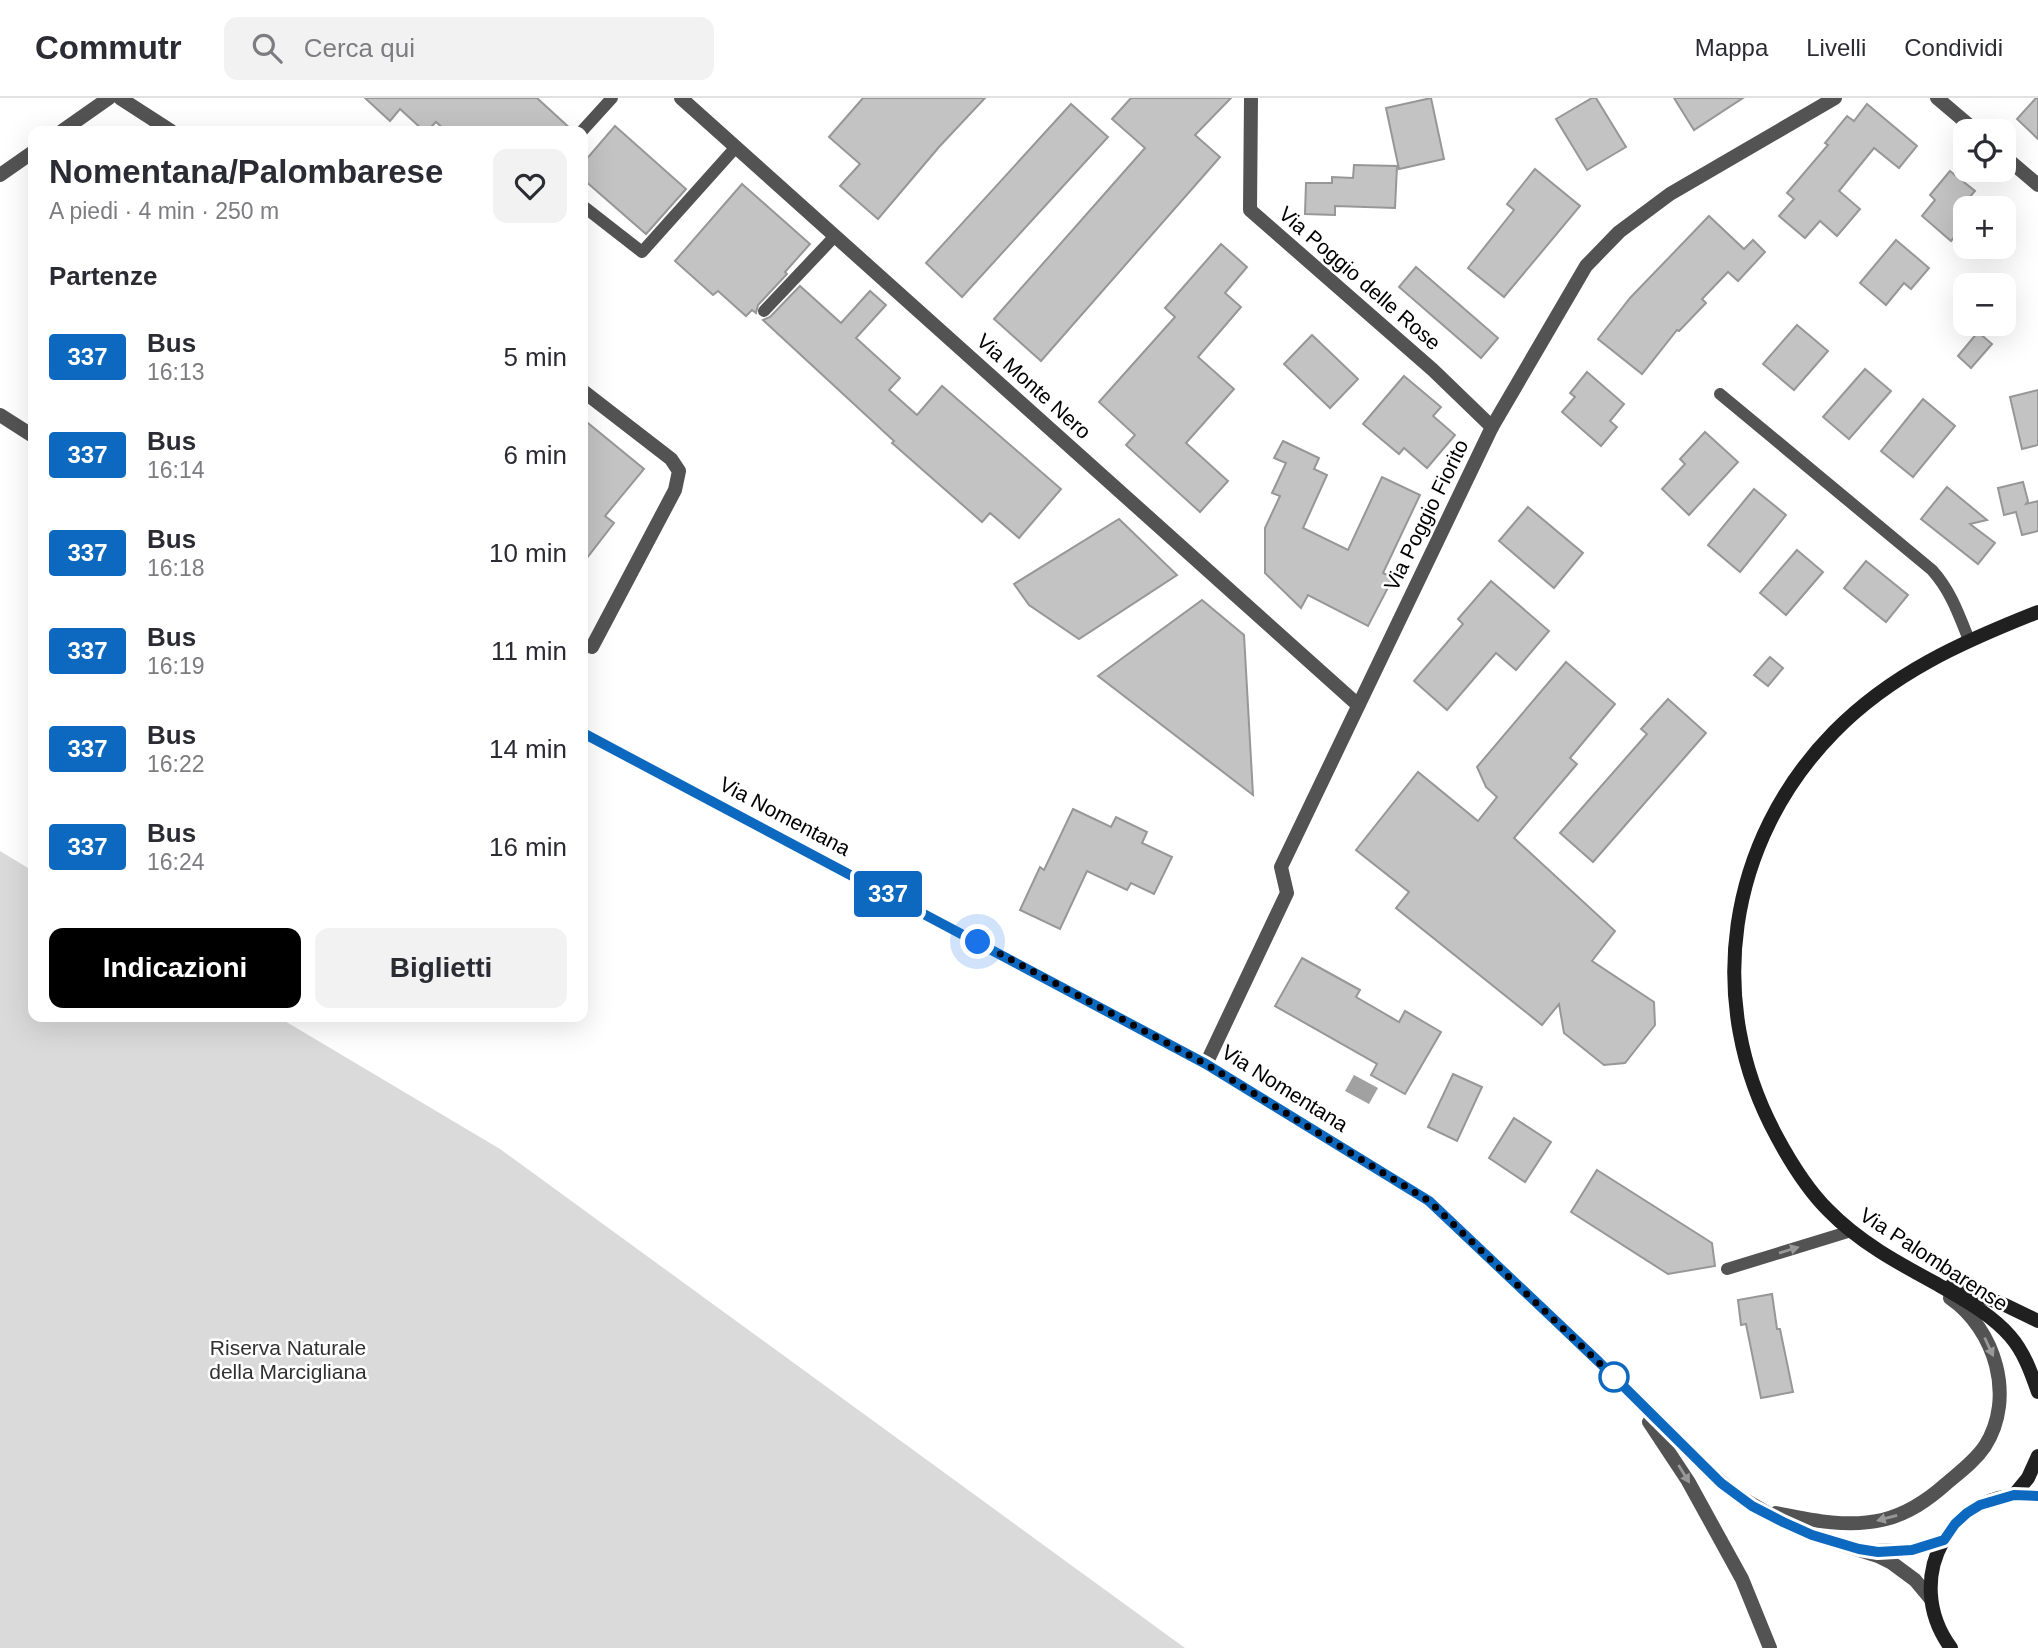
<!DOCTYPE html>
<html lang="it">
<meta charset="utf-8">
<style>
body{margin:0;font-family:Arial,sans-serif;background:#f2f2f3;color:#2b2b33;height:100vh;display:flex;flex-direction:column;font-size:26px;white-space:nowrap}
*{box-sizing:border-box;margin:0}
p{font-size:23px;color:#7c7c81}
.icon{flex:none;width:38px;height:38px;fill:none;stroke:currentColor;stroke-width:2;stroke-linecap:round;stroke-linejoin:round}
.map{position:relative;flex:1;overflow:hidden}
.sheet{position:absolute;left:28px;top:28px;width:560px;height:896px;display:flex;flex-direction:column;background:#fff;border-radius:14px;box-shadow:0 7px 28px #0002}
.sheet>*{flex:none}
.badge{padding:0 14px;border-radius:5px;font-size:24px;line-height:46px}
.tools{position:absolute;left:1953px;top:21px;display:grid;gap:14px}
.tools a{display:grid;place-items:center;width:63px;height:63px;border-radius:14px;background:#fff;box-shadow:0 7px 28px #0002;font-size:35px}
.you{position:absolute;width:35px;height:35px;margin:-18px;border:5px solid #fff;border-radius:50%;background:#1a73e8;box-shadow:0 0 0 10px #1a73e833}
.map>.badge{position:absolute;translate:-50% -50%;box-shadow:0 0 0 4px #fff}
h2{padding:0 21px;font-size:26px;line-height:63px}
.round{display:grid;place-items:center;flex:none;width:74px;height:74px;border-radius:14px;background:#f2f2f3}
.overview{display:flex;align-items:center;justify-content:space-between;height:119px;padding:0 21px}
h1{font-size:33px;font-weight:800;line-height:52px}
.action{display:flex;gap:14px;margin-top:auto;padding:14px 21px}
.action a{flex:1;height:80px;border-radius:14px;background:#000;color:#fff;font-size:28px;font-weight:800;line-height:80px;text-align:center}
.action a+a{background:#f2f2f3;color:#2b2b33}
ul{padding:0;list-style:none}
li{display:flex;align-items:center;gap:21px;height:98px;padding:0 21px}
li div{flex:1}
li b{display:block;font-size:26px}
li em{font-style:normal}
li .badge{min-width:77px;font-weight:700;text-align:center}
header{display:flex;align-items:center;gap:42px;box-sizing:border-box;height:98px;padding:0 35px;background:#fff;border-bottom:2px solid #e1e1e2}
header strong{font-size:33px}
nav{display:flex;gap:38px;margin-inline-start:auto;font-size:24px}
.search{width:490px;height:63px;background:#f2f2f3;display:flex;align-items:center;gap:18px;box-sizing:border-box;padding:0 24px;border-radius:14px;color:#7c7c81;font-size:26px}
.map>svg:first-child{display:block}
</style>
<header>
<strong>Commutr</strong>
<div class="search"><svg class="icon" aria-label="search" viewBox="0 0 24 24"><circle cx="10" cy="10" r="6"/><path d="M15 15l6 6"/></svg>Cerca qui</div>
<nav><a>Mappa</a><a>Livelli</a><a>Condividi</a></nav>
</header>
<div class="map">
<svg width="2038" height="1550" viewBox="0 0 2038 1550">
<rect width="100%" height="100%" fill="#fff"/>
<polygon fill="#dadada" points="0,753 33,773 33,919 278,919 500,1051 1185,1550 0,1550"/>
<polygon fill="#a1a1a1" points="1354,977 1378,990 1369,1006 1345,993"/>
<g fill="#c3c3c3" stroke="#979797" stroke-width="2">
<polygon points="365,0 537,0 573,33 446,33 436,24 427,33 424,33 400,11 390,23"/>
<polygon points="863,0 985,0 939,49 878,121 840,88 860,66 829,39"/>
<polygon points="1131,0 1231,0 1195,37 1220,59 1041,263 994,221 1145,50 1112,21"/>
<polygon points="1431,0 1444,61 1399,71 1386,10"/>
<polygon points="1592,0 1596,0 1626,49 1587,72 1556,21"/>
<polygon points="1674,0 1743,0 1694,32"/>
<polygon points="2036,0 2038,0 2038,41 2017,21"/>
<polygon points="1071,6 1108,39 962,199 926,165"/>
<polygon points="1867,6 1917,48 1899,70 1874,50 1839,93 1860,111 1837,138 1820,123 1805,140 1779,118 1794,101 1787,95 1828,47 1825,45 1847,18 1854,23"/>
<polygon points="615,28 686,91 646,136 583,81 583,65"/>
<polygon points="1354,67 1397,68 1395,110 1335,108 1335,117 1305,116 1306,85 1332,85 1332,79 1353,80"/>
<polygon points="1535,71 1580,108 1504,199 1468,170 1514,112 1507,106"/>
<polygon points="1950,73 1975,93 1957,114 1965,121 1965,126 1951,143 1922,118 1935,102 1930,97"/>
<polygon points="742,86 810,146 785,174 787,176 758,207 756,215 752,212 746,218 718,193 713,197 675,163"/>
<polygon points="1709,118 1744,151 1753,142 1765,154 1738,183 1728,174 1702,201 1706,205 1679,233 1677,232 1642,276 1598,241 1630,200"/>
<polygon points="1896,142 1929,170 1911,191 1904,185 1886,207 1860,185"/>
<polygon points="1221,146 1247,169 1225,195 1241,209 1198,259 1234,291 1186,345 1228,383 1200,414 1126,347 1135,337 1099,304 1175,219 1165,210"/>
<polygon points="1416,169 1498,240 1481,260 1399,189"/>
<polygon points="800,188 841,225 870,193 886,207 856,240 900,280 889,292 917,317 942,288 1061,391 1019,440 990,415 982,424 892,345 894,343 763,222 770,219"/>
<polygon points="1797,227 1828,253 1794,292 1763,266"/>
<polygon points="1978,234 1992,246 1971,270 1958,258"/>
<polygon points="1312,237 1358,281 1330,310 1284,266"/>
<polygon points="1865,271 1891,293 1849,341 1823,319"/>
<polygon points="1587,274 1624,306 1610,323 1617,329 1601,348 1562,314 1575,299 1570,295"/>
<polygon points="1404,278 1441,309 1433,318 1455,337 1427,370 1404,350 1399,356 1363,326"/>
<polygon points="2038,292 2038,347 2022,351 2010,299"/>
<polygon points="1923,301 1955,328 1913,379 1881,353"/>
<polygon points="583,321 644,371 605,418 614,425 583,465"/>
<polygon points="1705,334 1738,364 1689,417 1662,391 1685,366 1680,361"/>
<polygon points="1283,343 1319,360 1314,371 1327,377 1303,430 1348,452 1382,379 1420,397 1383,475 1393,480 1368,528 1308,497 1301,510 1265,475 1265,430 1280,398 1272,395 1286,365 1274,360"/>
<polygon points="2023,384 2028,403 2026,406 2038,403 2038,433 2022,437 2016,414 2004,417 1998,390"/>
<polygon points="1947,389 1987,422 1970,426 1995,445 1978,466 1921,421"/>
<polygon points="1754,391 1786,417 1740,474 1708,447"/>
<polygon points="1528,409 1583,455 1554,490 1499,443"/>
<polygon points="1119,421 1177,477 1079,541 1029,507 1014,486"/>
<polygon points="1797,452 1823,474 1786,517 1760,495"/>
<polygon points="1866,463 1908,497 1886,524 1844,490"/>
<polygon points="1491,483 1549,533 1516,572 1496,555 1447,612 1414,583 1463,526 1458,521"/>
<polygon points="1202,502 1244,537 1253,697 1098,578"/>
<polygon points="1770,559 1783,570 1768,588 1754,577"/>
<polygon points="1566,564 1615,606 1570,660 1577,666 1514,740 1615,833 1592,863 1654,904 1655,927 1625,965 1604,967 1564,935 1559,906 1542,927 1396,810 1409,794 1356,752 1418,674 1478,723 1497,699 1486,689 1477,669"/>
<polygon points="1668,601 1706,635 1593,764 1560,735 1647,636 1641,631"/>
<polygon points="1073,711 1111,729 1116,719 1147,734 1142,745 1172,759 1154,796 1131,785 1127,792 1087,773 1060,831 1020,812 1040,769 1044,772"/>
<polygon points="1302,860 1360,892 1356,899 1399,924 1405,913 1441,934 1405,996 1371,977 1377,966 1275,908"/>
<polygon points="1453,976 1482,989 1457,1043 1428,1029"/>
<polygon points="1514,1020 1551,1044 1525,1084 1489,1060"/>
<polygon points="1597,1072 1712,1145 1715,1168 1668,1176 1571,1114"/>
<polygon points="1772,1196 1777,1231 1780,1231 1793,1294 1761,1300 1746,1226 1741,1227 1738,1202"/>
</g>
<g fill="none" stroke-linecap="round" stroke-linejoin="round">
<g stroke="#535353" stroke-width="12">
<polyline points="582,33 612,0"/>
<polyline points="583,108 642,154 736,49"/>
<polyline points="764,213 835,138"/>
<path d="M1720 296 1932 472C1951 493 1959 517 1969 542"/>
<polyline points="1727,1171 1851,1133"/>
</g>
<g stroke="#535353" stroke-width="14">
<polyline points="120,0 171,33"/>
<polyline points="681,0 1358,607"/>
<polyline points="1251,0 1250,112 1433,272 1492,329"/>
<polyline points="1937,0 1976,33"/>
<polyline points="62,33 109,0"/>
<polyline points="2004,58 2038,87"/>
<polyline points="0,77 33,54"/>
<polyline points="583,293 671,361 679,373 675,392 592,549"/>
<polyline points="1206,966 1287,795 1281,769 1492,329 1586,168 1619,134 1670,96 1835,0"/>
</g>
<g stroke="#535353" stroke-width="14">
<polyline points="0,317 33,338"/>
<polyline points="583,635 1206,966 1428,1103 1599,1263 1697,1362 1735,1396 1783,1424 1812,1437 1878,1458 1892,1465 1915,1482 1930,1500"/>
<polyline points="1649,1324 1688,1383 1742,1481 1770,1550"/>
<path d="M1776 1415C1811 1422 1847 1430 1882 1422 1908 1416 1928 1402 1947 1385 1960 1374 1975 1363 1985 1348 2016 1299 1995 1231 1950 1200"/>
<polyline points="1874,1453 1912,1452 1944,1442"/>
</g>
<g stroke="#202020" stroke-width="14">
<path d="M2038 514C1962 544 1892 575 1834 634 1727 743 1703 904 1777 1039 1791 1065 1807 1091 1828 1112 1859 1144 1898 1165 1937 1186 1962 1201 1990 1215 2010 1238 2024 1254 2031 1274 2038 1294"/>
<polyline points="1952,1187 2005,1207 2038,1223"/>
<polyline points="2014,1397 2028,1380 2038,1358"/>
<path d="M1951 1550C1900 1481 1951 1386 2038 1398"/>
</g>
</g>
<defs><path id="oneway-solid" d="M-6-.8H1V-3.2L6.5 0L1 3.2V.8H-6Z" transform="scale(1.75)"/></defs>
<g fill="#989898">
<use href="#oneway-solid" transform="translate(1789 1152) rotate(-17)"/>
<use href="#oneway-solid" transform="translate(1989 1249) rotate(65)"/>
<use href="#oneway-solid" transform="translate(1684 1376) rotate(58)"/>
<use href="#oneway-solid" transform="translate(1887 1420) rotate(165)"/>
</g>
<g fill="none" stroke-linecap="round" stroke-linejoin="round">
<defs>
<polyline id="line" points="583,635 1206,966 1429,1103 1599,1264 1721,1385 1752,1408 1783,1424 1812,1437 1859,1451 1878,1454 1912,1452 1944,1442 1955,1426 1967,1415 1980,1407 2014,1397 2038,1398"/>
</defs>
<use href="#line" stroke="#fff" stroke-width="16"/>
<use href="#line" stroke="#0c69bf" stroke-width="10"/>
<polyline stroke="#000" stroke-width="7" stroke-dasharray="0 12.6" points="978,844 1206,966 1429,1103 1614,1279"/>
</g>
<circle fill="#fff" stroke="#0c69bf" stroke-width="3.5" cx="1614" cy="1279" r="14"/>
<g text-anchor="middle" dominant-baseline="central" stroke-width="5" stroke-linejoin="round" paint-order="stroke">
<g font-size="21" fill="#000" stroke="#fff">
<text transform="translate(1360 180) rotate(41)">Via Poggio delle Rose</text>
<text transform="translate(1034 288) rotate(42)">Via Monte Nero</text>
<text transform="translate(1426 417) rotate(-64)">Via Poggio Fiorito</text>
<text transform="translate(785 718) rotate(28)">Via Nomentana</text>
<text transform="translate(1285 990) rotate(32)">Via Nomentana</text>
<text transform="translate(1934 1161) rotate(33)">Via Palombarense</text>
</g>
<g font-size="21" fill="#313131" stroke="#fff">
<text x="288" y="1249">Riserva Naturale<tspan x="288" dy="24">della Marcigliana</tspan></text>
</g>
</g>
</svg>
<div class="tools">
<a><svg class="icon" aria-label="locate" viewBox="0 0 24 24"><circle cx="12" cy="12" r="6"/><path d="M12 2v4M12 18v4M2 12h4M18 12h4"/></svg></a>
<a>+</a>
<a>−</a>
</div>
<div class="you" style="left:978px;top:844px"></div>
<b class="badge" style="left:888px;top:796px;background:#0c69bf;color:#fff">337</b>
<section class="sheet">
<div class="overview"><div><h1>Nomentana/Palombarese</h1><p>A piedi · 4 min · 250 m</p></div><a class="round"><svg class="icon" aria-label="heart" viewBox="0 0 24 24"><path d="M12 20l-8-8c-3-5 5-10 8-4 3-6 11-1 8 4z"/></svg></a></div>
<h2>Partenze</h2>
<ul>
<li><span class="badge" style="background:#0c69bf;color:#fff">337</span><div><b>Bus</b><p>16:13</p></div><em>5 min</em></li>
<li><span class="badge" style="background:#0c69bf;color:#fff">337</span><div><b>Bus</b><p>16:14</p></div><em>6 min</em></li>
<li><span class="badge" style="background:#0c69bf;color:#fff">337</span><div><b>Bus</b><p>16:18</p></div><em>10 min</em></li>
<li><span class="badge" style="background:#0c69bf;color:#fff">337</span><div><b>Bus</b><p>16:19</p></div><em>11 min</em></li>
<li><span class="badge" style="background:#0c69bf;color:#fff">337</span><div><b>Bus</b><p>16:22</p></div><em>14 min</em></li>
<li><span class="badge" style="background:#0c69bf;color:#fff">337</span><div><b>Bus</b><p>16:24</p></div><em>16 min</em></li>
</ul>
<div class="action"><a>Indicazioni</a><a>Biglietti</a></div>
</section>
</div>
